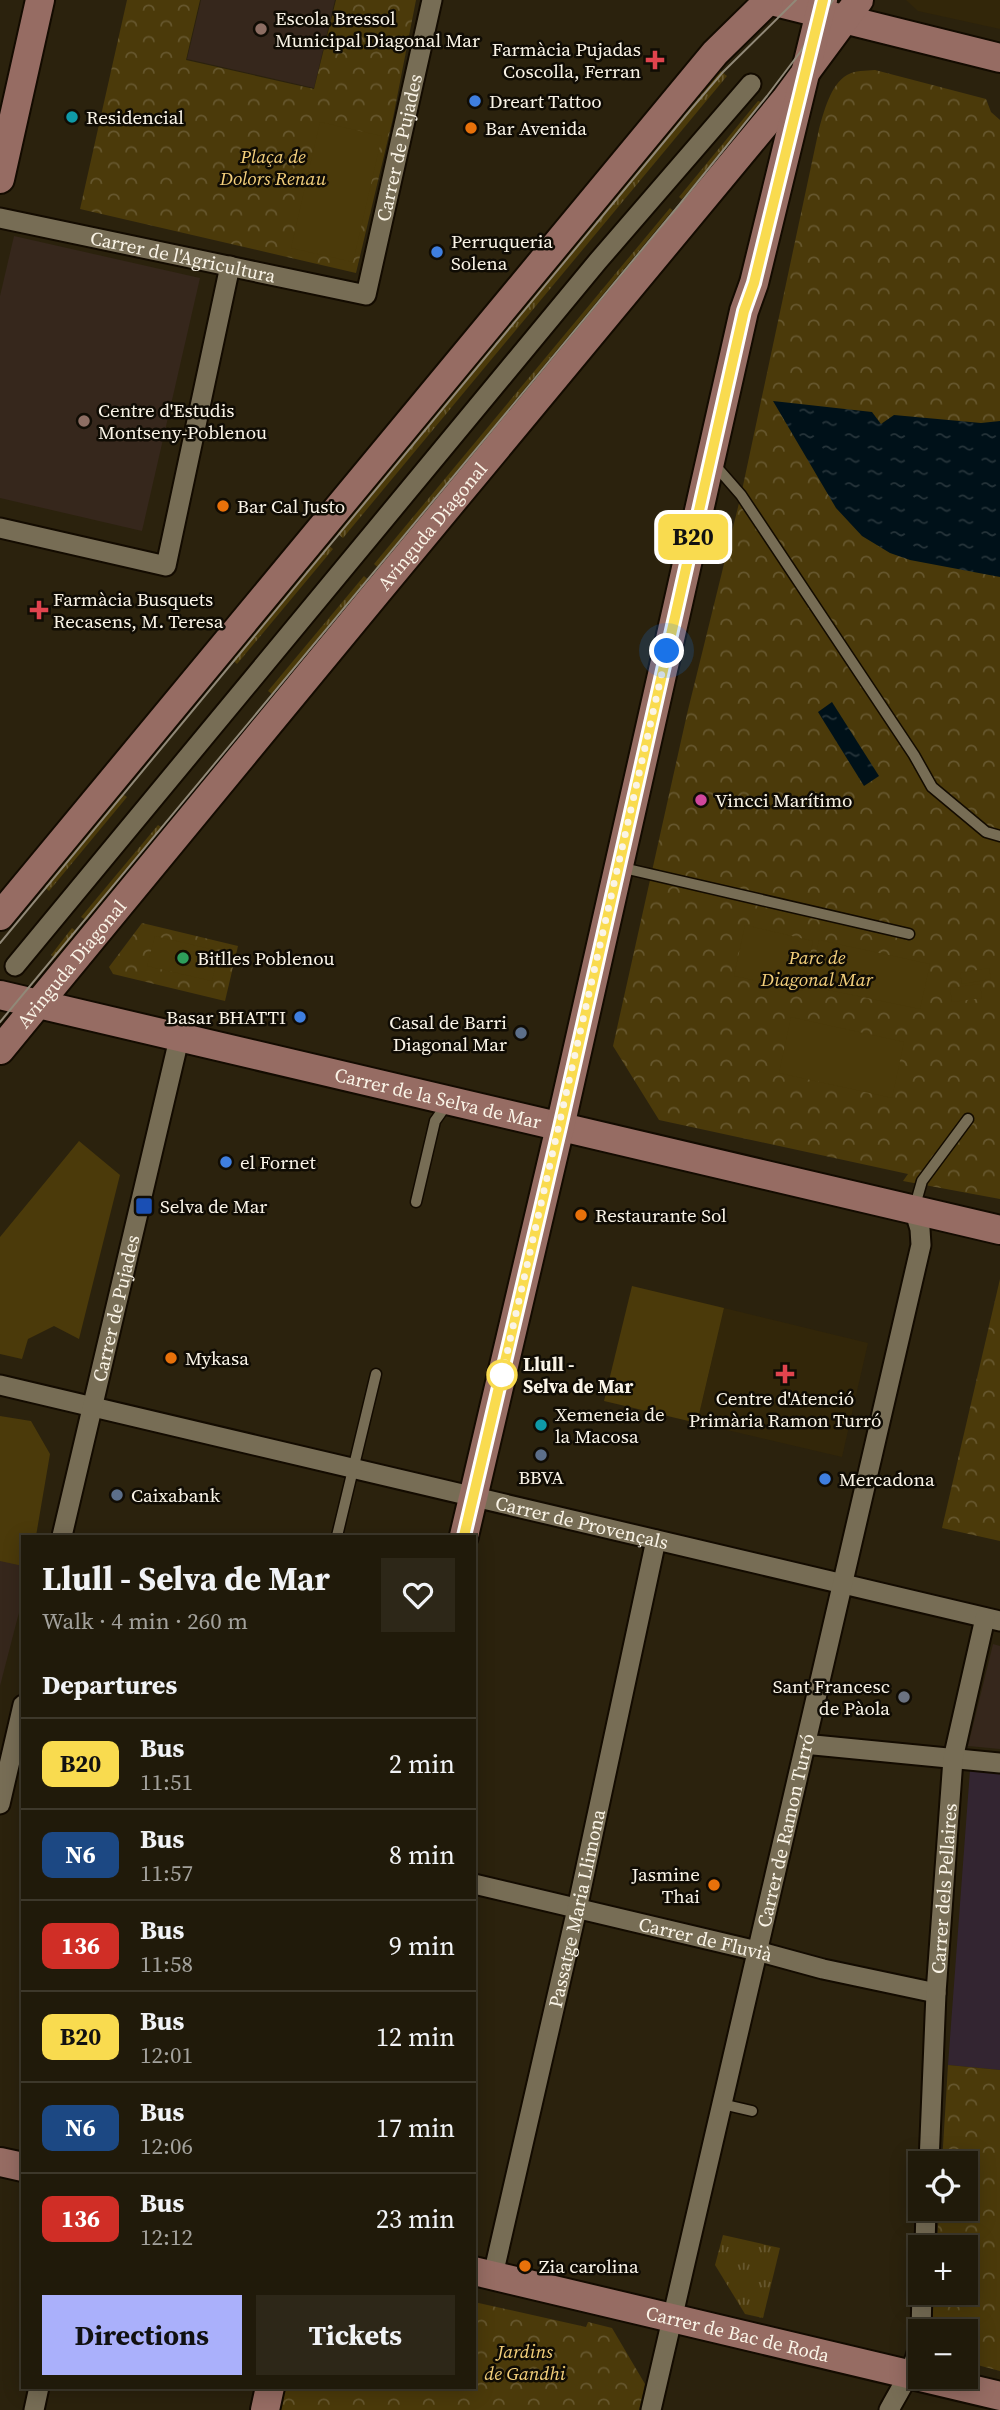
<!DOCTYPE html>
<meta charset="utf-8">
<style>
body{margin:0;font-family:"Source Serif 4",serif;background:#2d2718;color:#f1f3f6;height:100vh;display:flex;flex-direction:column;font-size:26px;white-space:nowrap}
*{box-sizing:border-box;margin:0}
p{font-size:23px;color:#a2a19c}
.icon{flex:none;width:38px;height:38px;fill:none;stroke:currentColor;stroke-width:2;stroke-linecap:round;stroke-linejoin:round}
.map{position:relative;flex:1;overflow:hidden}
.sheet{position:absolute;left:21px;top:1535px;width:455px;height:854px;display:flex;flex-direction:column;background:#201a0a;border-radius:0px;box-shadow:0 4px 18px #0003,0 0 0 2px #3d382b}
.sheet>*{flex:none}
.badge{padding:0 14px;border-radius:10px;font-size:24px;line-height:46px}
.controls{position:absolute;left:908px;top:2151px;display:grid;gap:14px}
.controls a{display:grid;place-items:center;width:70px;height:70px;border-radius:0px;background:#201a0a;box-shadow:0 4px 18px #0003,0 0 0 2px #3d382b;font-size:35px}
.you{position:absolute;width:35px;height:35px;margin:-18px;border:5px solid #fff;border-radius:50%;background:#1a73e8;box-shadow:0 0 0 10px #1a73e833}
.map>.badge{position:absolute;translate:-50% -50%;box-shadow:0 0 0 4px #fff}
h2{padding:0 21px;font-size:26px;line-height:63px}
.round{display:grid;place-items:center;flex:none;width:74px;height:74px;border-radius:0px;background:#2d2718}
.head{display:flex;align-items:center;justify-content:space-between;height:119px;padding:0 21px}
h1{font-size:33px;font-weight:700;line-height:52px}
.button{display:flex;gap:14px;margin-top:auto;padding:14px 21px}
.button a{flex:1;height:80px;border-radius:0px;background:#aab0fb;color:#111;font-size:28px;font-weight:700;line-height:80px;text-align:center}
.button a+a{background:#2d2718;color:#f1f3f6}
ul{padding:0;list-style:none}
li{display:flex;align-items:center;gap:21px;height:91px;padding:0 21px;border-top:2px solid #3d382b}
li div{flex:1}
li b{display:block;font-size:26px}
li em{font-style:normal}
li .badge{min-width:77px;font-weight:700;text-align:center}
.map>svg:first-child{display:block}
</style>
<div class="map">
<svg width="1000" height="2410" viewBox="0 0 1000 2410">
<defs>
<pattern id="grass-tufts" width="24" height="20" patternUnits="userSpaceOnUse" patternTransform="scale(1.75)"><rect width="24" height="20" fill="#4b3a0a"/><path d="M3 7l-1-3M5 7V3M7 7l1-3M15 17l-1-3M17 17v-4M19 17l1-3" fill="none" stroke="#66572e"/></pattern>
<pattern id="park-crowns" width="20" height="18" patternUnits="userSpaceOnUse" patternTransform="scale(1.75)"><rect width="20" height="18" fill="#4b3a0a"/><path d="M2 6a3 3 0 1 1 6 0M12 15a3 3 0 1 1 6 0" fill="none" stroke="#66572e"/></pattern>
<pattern id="water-ripples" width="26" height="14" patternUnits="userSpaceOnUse" patternTransform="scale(1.75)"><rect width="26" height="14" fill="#001119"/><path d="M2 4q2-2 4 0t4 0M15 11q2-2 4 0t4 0" fill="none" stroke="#26343a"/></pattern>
</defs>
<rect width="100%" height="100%" fill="#2b220d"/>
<g fill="#322609">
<polygon points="906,0 1000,0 1000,29 918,11"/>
<polygon points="724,1308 868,1343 842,1457 697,1423"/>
</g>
<polygon fill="#332531" points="970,1770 1000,1773 1000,2070 948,2065"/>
<g fill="#36271c">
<polygon points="201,0 335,0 314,88 187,59"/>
<polygon points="14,236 200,278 142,531 0,498 0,296"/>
<polygon points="0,1560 23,1565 23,1597 0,1686"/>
<polygon points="993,1644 1000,1646 1000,1749 968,1746"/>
</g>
<g fill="url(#grass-tufts)">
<polygon points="718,69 727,76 343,538 334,531"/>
<polygon points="758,101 769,104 687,203 679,197"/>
<polygon points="670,208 678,215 382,571 374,564"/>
<polygon points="325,543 333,549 237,664 229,657"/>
<polygon points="364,576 372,583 277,698 268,691"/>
<polygon points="118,791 127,797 49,891 41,884"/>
<polygon points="158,825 167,831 91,923 81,917"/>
<polygon points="72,928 81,935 59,961 51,955"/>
<polygon points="723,2235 780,2248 763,2318 745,2314 715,2265"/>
</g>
<g fill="url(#park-crowns)">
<polygon points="127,0 200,0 186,60 314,89 336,0 416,0 393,118 356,273 80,209"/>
<path d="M875 70 986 99 991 112 1000 120V1199L903 1181 908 1174 659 1120 613 1046 687 714 741 495 819 129C824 112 830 85 847 75 855 70 866 71 875 70Z"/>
<polygon points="142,923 238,946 225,1001 113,974 109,967"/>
<polygon points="1000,1279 1000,1541 942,1528"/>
<polygon points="948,2065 1000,2070 1000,2371 966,2362 966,2331 935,2331 932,2324 934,2293 966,2292 966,2247 937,2247 939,2209 966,2208 966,2163 942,2163"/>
<polygon points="474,2302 586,2327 588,2322 612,2328 645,2384 639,2410 279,2410 285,2387 474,2387"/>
</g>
<g fill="#4b3a0a">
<polygon points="320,122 382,136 353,262 291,248"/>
<polygon points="745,925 813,941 802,991 734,976"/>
<polygon points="155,936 219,951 212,981 147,966"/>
<polygon points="819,940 930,964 920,1009 809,986"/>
<polygon points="989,968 991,979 962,984 960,973"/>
<polygon points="980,984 982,998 952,1002 950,988"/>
<polygon points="791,1017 904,1042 892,1098 779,1073"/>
<polygon points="79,1141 120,1175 79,1339 54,1326 28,1339 22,1359 0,1354 0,1237"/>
<polygon points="632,1286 724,1308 697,1423 604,1401"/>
<polygon points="0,1416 31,1421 50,1454 36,1536 23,1536 23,1566 0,1561"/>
</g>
<g fill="url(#water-ripples)">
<polygon points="773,401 872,412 881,424 894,415 981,423 1000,421 1000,577 910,560 890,553 862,536 836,508"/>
<polygon points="832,702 879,776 864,786 818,712"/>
</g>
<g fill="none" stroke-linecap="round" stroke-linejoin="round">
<defs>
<g id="lane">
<polyline points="714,464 741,495 914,755 932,787 986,832 1000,836"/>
<polyline points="619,867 909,934"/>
<polyline points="416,1202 435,1121 447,1104"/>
<polyline points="914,1209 922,1181 968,1119"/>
<polyline points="337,1536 376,1374"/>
<polyline points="722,2104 752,2111"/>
</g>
<g id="street">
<path id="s1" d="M0 218 366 295 432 0"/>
<polyline points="0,528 166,566 230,266"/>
<polyline points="15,966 598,261 751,84"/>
<path id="s2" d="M0 1385 1000 1621"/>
<path id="s3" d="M62 1536 179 1039"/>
<polyline points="806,1743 814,1745 1000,1763"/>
<polyline points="0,1804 23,1705"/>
<path id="s4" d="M474 1884 757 1951 823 1969 936 1993"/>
<path id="s5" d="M929 2163 936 1993 953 1759 985 1618"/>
<polyline points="925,2247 926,2208"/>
<path id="s6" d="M493 2275 577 1909 656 1540"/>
<polyline points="921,2331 922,2292"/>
<polyline points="34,2410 39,2387"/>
<path id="s7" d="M651 2410 921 1245 920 1229 914 1209"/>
<path d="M889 2410C902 2385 919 2363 920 2334"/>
</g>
<g id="secondary">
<polyline points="767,0 1000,58"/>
<polyline points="0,179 40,0"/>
<polyline points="0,916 715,53 769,0"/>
<path id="s8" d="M0 995 1000 1230"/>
<path id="s9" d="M0 1050 378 591 785 100 859 0"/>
<polyline points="464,1536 560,1127 744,311 754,283 823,0"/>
<polyline points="0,2162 23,2167"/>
<path id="s10" d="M474 2271 1000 2396"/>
<polyline points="265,2410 270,2387"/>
</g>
</defs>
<use href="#lane" stroke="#130b00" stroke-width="13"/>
<use href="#street" stroke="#130b00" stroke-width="23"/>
<use href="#secondary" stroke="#130b00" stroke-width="32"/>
<use href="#lane" stroke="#776d55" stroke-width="10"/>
<use href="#street" stroke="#776d55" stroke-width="19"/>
<use href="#secondary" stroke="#966c63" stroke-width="28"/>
<g stroke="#918978" stroke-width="2">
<polyline points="0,943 692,108 723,72 796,0"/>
<polyline points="0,1022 679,205 767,96 801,51 833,0"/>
</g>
</g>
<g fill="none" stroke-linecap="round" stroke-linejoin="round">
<defs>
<polyline id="line" points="464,1536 560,1127 744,311 754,283 823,0"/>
</defs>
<use href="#line" stroke="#fff" stroke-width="16"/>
<use href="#line" stroke="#f9db4f" stroke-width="10"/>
<polyline stroke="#faf4e7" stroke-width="7" stroke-dasharray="0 12.6" points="502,1375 667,651"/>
</g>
<g fill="#8d6e63" stroke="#100c04" stroke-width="2.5">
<circle cx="261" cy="29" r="7"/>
<circle cx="84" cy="421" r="7"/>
</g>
<g fill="#e0444e" stroke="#100c04" stroke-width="2.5">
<path d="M651.5 49.5h7v7h7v7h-7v7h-7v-7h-7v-7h7z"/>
<path d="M35.5 599.5h7v7h7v7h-7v7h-7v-7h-7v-7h7z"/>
<path d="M781.5 1363.5h7v7h7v7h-7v7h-7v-7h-7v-7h7z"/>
</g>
<g fill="#3f7fe0" stroke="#100c04" stroke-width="2.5">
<circle cx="475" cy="101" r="7"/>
<circle cx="437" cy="252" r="7"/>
<circle cx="300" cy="1017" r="7"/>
<circle cx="226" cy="1162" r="7"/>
<circle cx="825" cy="1479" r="7"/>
</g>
<g fill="#0f9aa8" stroke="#100c04" stroke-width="2.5">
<circle cx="72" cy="117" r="7"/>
<circle cx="541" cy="1425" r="7"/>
</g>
<g fill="#e8710a" stroke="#100c04" stroke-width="2.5">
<circle cx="471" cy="128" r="7"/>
<circle cx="223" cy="506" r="7"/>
<circle cx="581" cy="1215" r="7"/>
<circle cx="171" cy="1358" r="7"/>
<circle cx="714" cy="1885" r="7"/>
<circle cx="525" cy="2266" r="7"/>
</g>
<circle fill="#d1479c" stroke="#100c04" stroke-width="2.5" cx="701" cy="800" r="7"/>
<circle fill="#2e9e5b" stroke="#100c04" stroke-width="2.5" cx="183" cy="958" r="7"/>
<g fill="#5c6f8a" stroke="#100c04" stroke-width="2.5">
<circle cx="521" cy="1033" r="7"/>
<circle cx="541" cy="1455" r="7"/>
<circle cx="117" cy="1495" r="7"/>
</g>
<rect fill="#1a4fb4" stroke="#100c04" stroke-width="2.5" x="135" y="1197" width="18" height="18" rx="3.5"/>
<circle fill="#fff" stroke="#f9db4f" stroke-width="3.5" cx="502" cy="1375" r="14"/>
<circle fill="#6b7280" stroke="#100c04" stroke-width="2.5" cx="904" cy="1697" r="7"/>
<g text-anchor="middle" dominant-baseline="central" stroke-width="5" stroke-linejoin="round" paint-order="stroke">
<g font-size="19" fill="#faf4e7" stroke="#100c04" text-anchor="start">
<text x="275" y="18">Escola Bressol<tspan x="275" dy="22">Municipal Diagonal Mar</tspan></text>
<text x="641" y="49" text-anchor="end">Farmàcia Pujadas<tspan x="641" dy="22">Coscolla, Ferran</tspan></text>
<text x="489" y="101">Dreart Tattoo</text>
<text x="86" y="117">Residencial</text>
<text x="485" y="128">Bar Avenida</text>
<text x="451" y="241">Perruqueria<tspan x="451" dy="22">Solena</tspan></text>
<text x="98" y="410">Centre d'Estudis<tspan x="98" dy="22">Montseny-Poblenou</tspan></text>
<text x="237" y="506">Bar Cal Justo</text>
<text x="53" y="599">Farmàcia Busquets<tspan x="53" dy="22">Recasens, M. Teresa</tspan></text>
<text x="715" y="800">Vincci Marítimo</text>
<text x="197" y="958">Bitlles Poblenou</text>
<text x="286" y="1017" text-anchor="end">Basar BHATTI</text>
<text x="507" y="1022" text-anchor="end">Casal de Barri<tspan x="507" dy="22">Diagonal Mar</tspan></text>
<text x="240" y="1162">el Fornet</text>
<text x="160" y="1206">Selva de Mar</text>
<text x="595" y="1215">Restaurante Sol</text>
<text x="185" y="1358">Mykasa</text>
<text x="785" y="1398" text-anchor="middle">Centre d'Atenció<tspan x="785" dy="22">Primària Ramon Turró</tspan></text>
<text x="555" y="1414">Xemeneia de<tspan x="555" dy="22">la Macosa</tspan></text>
<text x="541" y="1477" text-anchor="middle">BBVA</text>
<text x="839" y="1479">Mercadona</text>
<text x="131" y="1495">Caixabank</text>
<text x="890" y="1686" text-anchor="end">Sant Francesc<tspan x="890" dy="22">de Pàola</tspan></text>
<text x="700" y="1874" text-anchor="end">Jasmine<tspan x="700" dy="22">Thai</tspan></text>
<text x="539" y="2266">Zia carolina</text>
</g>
<g font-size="19" fill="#faf4e7" stroke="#100c04">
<text stroke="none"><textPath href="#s1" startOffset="525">Carrer de Pujades</textPath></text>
<text stroke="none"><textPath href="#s1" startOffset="187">Carrer de l'Agricultura</textPath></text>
<text stroke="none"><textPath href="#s9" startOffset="679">Avinguda Diagonal</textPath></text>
<text stroke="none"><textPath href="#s9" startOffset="112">Avinguda Diagonal</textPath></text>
<text stroke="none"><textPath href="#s8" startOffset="450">Carrer de la Selva de Mar</textPath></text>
<text stroke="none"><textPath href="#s3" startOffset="234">Carrer de Pujades</textPath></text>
<text stroke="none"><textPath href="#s2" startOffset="598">Carrer de Provençals</textPath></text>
<text stroke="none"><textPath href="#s7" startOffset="595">Carrer de Ramon Turró</textPath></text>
<text stroke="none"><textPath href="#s5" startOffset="275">Carrer dels Pellaires</textPath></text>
<text stroke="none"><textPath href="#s6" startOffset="376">Passatge Maria Llimona</textPath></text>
<text stroke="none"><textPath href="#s4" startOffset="238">Carrer de Fluvià</textPath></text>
<text stroke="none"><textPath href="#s10" startOffset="271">Carrer de Bac de Roda</textPath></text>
</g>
<g font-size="19" font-style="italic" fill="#f3cf7b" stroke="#100c04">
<text x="273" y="156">Plaça de<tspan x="273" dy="22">Dolors Renau</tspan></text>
<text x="817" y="957">Parc de<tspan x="817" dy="22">Diagonal Mar</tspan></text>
<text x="525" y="2351">Jardins<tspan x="525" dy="22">de Gandhi</tspan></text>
</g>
<g font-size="19" font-weight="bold" fill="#faf4e7" stroke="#100c04" text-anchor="start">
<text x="523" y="1364">Llull -<tspan x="523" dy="22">Selva de Mar</tspan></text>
</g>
</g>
</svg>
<div class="controls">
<a><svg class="icon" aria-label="locate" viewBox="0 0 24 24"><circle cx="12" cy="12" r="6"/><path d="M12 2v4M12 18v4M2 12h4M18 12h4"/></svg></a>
<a>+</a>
<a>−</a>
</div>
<div class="you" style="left:667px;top:651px"></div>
<b class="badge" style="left:693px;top:537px;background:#f9db4f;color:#111">B20</b>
<section class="sheet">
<div class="head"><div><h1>Llull - Selva de Mar</h1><p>Walk · 4 min · 260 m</p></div><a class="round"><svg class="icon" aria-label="heart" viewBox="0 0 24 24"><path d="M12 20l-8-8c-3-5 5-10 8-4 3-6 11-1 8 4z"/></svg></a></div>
<h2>Departures</h2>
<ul>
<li><span class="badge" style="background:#f9db4f;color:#111">B20</span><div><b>Bus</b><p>11:51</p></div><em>2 min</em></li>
<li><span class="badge" style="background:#1c4883;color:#fff">N6</span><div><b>Bus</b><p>11:57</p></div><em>8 min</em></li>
<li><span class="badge" style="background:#d02e26;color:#fff">136</span><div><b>Bus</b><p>11:58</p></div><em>9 min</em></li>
<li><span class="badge" style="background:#f9db4f;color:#111">B20</span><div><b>Bus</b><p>12:01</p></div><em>12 min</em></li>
<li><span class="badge" style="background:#1c4883;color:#fff">N6</span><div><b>Bus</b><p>12:06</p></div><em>17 min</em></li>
<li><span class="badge" style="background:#d02e26;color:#fff">136</span><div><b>Bus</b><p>12:12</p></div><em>23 min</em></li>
</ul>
<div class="button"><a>Directions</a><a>Tickets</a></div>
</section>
</div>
